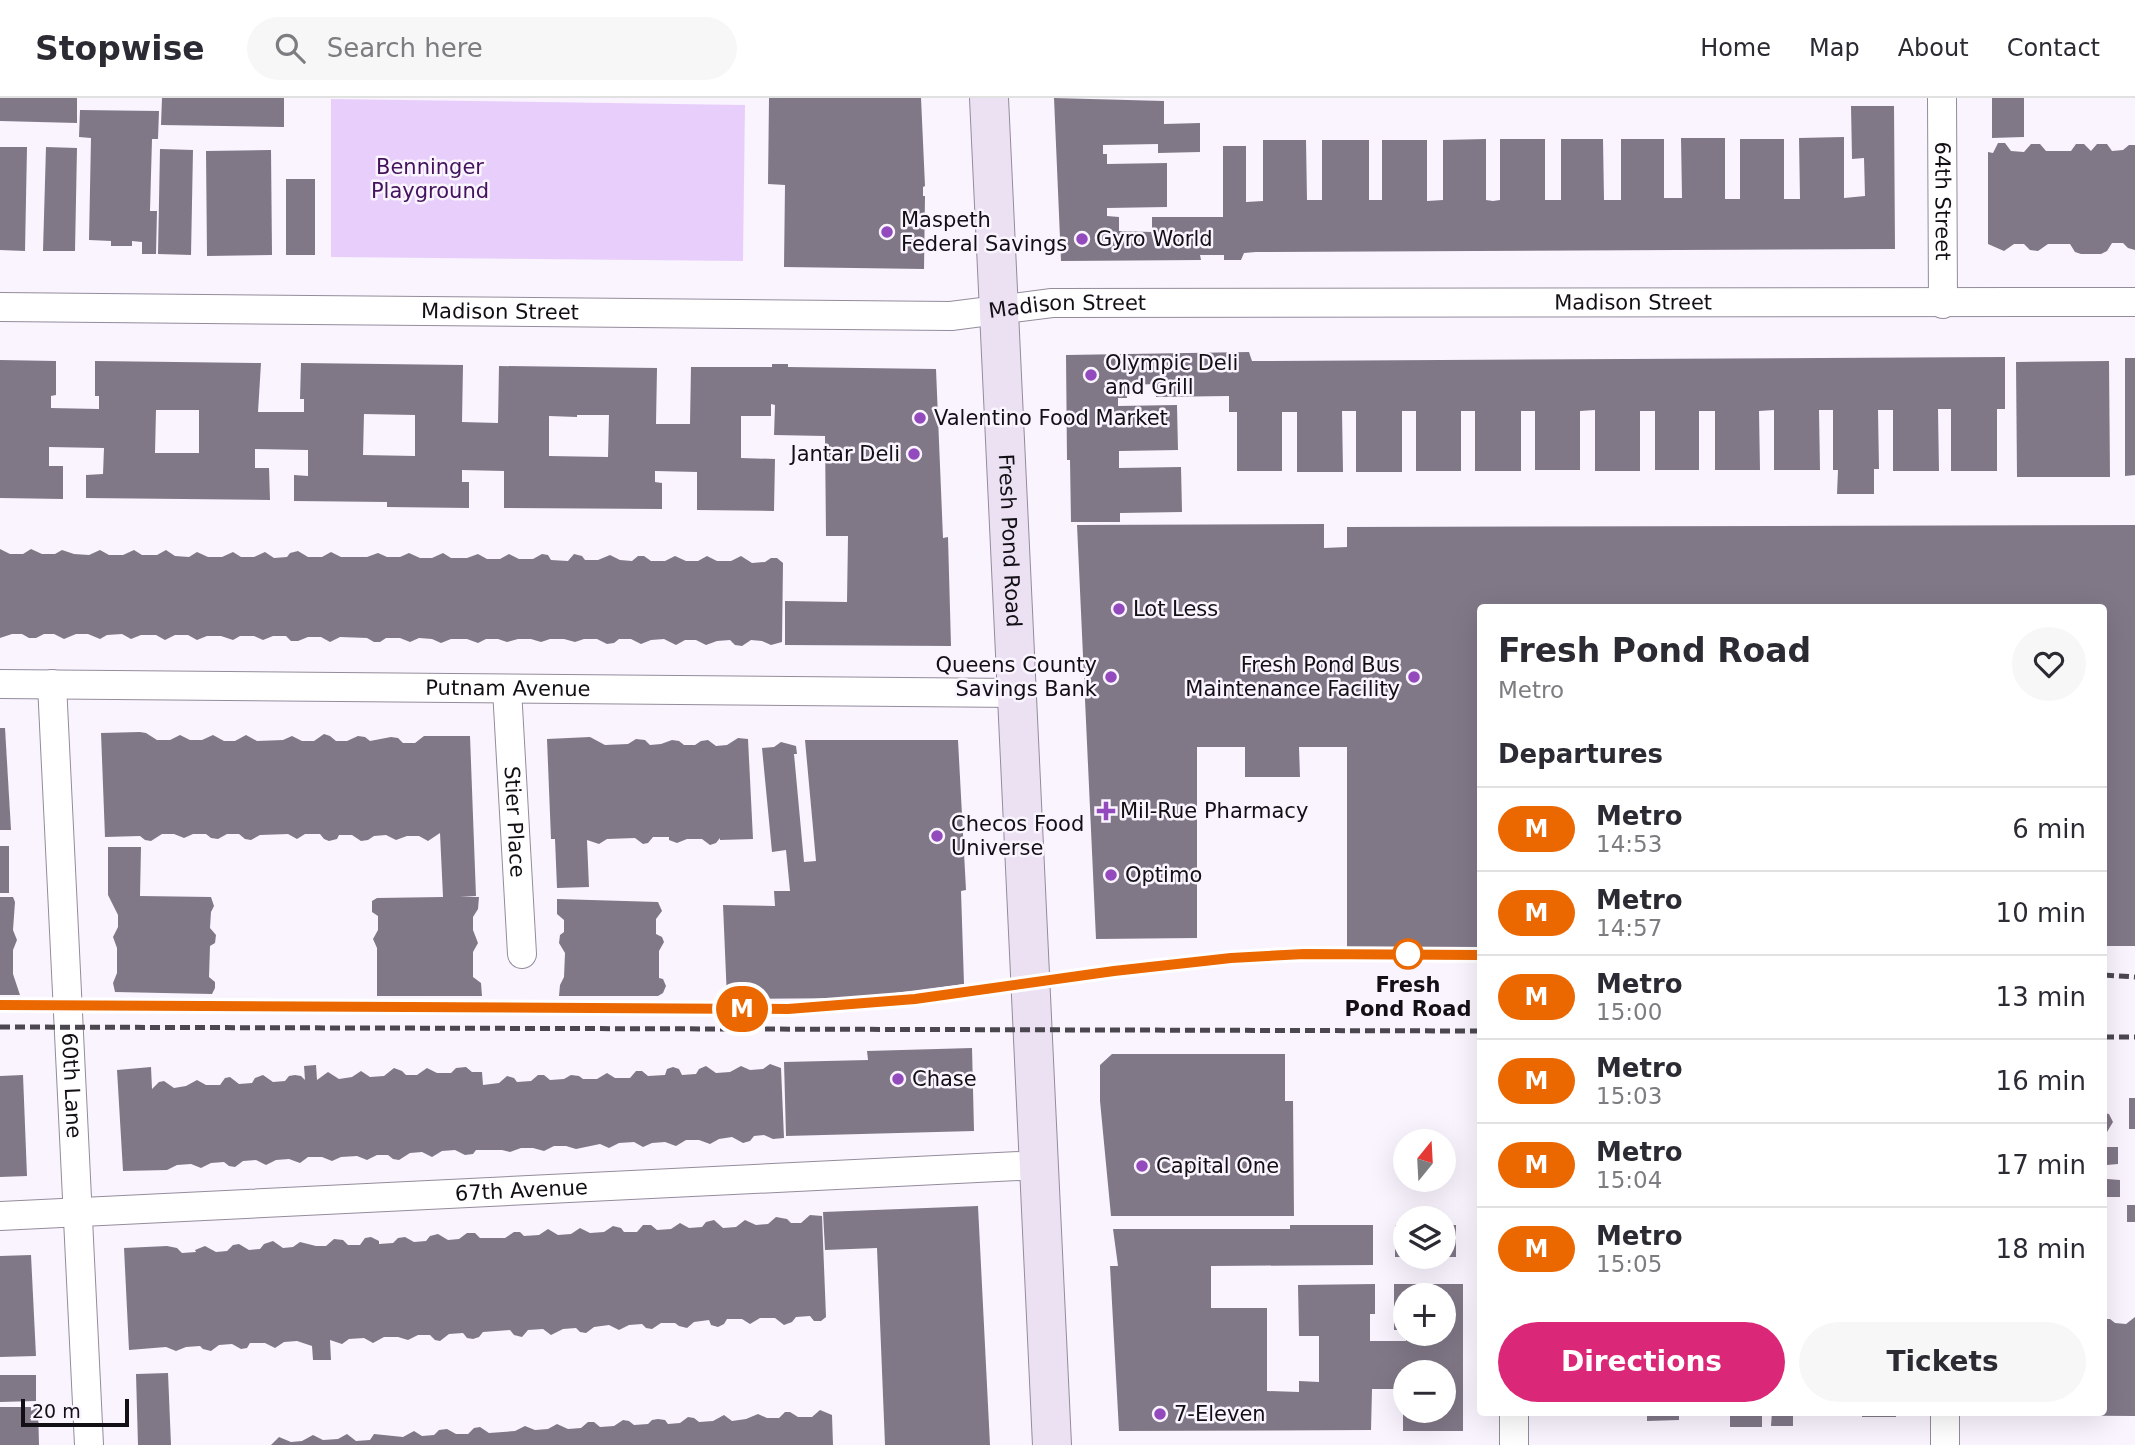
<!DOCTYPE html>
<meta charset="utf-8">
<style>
body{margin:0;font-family:"DejaVu Sans",sans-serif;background:#f7f7f7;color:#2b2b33;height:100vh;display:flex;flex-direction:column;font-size:26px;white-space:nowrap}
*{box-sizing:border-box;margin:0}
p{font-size:23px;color:#7c7c81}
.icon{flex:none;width:38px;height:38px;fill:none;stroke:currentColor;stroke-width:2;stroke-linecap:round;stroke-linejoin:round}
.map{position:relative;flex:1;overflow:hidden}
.side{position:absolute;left:1477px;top:506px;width:630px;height:812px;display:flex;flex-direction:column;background:#fff;border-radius:7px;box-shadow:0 7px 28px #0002}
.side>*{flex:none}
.badge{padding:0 14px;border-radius:23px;font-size:24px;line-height:46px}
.needle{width:46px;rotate:18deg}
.fabs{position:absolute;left:1393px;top:1031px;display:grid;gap:14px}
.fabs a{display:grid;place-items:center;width:63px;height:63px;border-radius:50%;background:#fff;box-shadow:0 7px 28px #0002;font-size:35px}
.scale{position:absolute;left:21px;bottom:18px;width:108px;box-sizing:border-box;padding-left:7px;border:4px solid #120f15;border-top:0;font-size:19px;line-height:24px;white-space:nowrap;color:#120f15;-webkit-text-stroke:5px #faf4ff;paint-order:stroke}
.map>.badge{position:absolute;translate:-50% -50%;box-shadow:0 0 0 4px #fff}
h2{padding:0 21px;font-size:26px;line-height:63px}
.round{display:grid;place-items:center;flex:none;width:74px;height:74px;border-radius:37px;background:#f7f7f7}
.summary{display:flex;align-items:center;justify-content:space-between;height:119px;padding:0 21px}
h1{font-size:33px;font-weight:800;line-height:52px}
.button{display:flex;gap:14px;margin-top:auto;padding:14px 21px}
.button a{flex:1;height:80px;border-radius:42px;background:#db2777;color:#fff;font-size:28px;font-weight:800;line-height:80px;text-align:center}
.button a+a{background:#f7f7f7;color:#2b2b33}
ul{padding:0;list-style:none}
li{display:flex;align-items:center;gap:21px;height:84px;padding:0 21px;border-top:2px solid #e1e1e2}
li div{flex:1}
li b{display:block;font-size:26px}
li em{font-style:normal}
li .badge{min-width:77px;font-weight:700;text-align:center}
header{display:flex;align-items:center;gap:42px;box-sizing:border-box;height:98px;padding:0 35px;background:#fff;border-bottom:2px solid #e1e1e2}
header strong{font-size:33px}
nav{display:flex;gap:38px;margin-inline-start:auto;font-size:24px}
.search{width:490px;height:63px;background:#f7f7f7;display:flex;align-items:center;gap:18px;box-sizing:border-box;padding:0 24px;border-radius:38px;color:#7c7c81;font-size:26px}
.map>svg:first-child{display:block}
</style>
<header>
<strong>Stopwise</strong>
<div class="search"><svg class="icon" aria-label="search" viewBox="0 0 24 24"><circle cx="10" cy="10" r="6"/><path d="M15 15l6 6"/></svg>Search here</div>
<nav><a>Home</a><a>Map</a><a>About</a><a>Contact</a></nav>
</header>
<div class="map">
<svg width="2135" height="1347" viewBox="0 0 2135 1347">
<rect width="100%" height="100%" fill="#faf4ff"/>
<polygon fill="#e8cffb" points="331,1 745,7 743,163 331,159"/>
<g fill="#817887" fill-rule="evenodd">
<polygon points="0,0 77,0 77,25 0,23"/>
<polygon points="162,0 284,0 284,29 161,27"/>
<polygon points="769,0 921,0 925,88 923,89 923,98 925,98 924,171 784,169 785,87 768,86"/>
<polygon points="1054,0 1164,3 1164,26 1200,25 1200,54 1158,55 1158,46 1103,47 1103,56 1107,56 1107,66 1167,65 1167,109 1107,110 1107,118 1119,119 1119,133 1152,134 1152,119 1223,119 1223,48 1246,48 1246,104 1263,103 1263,42 1306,42 1307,102 1322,102 1322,42 1369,42 1369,102 1382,102 1382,42 1427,42 1427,103 1443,102 1443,42 1486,41 1486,102 1493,103 1500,102 1500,41 1545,41 1545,102 1561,102 1561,41 1603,41 1604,102 1621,102 1621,41 1664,41 1664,100 1682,100 1681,40 1725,40 1725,101 1740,101 1740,41 1784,41 1784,101 1800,101 1799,40 1844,39 1844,100 1865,98 1864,60 1852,61 1851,8 1894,8 1895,151 1256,154 1244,155 1241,162 1224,162 1224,157 1200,157 1201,162 1061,163"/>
<polygon points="1992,0 2024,0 2024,39 1992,40"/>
<polygon points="80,12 159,13 158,41 152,41 150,113 157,113 156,156 142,156 142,144 132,143 132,148 111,148 111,143 89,142 91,40 79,39"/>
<polygon points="1998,45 2005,45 2011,53 2024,54 2031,46 2040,46 2046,53 2071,53 2076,46 2084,46 2091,53 2097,46 2107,46 2112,53 2123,52 2129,47 2135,47 2135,152 2128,150 2123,145 2112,145 2107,153 2101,156 2081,156 2075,154 2070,146 2048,146 2038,153 2030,152 2024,146 2014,146 2004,153 1988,146 1988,54 1993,55"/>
<polygon points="0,49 27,49 25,153 0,152"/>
<polygon points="46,49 77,50 75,153 43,153"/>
<polygon points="160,51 193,52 191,157 158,156"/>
<polygon points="271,52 272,157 207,158 206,53"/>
<rect x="286" y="81" width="29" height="76"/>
<polygon points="1249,254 1252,263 2005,259 2005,311 1997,311 1997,373 1951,373 1951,311 1938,311 1939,373 1893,373 1893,312 1878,312 1879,371 1874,371 1874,396 1837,396 1838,372 1833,372 1833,312 1819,312 1820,372 1774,372 1774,312 1759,313 1760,372 1715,372 1715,313 1699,313 1699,372 1655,372 1655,313 1640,313 1640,373 1595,373 1595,312 1580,313 1580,372 1535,372 1535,313 1521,313 1521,373 1475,373 1475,313 1461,313 1461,373 1416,373 1416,313 1402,313 1402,374 1356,374 1356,313 1342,313 1343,374 1297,374 1297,314 1282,314 1282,373 1237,373 1237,314 1229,314 1229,298 1156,299 1156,286 1127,287 1127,300 1118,300 1118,308 1177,307 1178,352 1119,353 1119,370 1181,369 1182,414 1120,415 1120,424 1071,424 1070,362 1067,362 1066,257"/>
<polygon points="2125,260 2135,260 2135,377 2125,378"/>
<path d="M0 262 56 263V297L51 298V310L99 311V298H95V263L261 265 258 314H304V301H300L301 265 463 267 462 324 498 325 499 268 657 270 656 326H690L691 269H772V266H788V269L936 271 943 440 948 439 951 548 785 547V503L847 504 848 438H826L825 338 774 337 775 307 771 306V318H741V360L775 361 774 413 697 412V374L655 373V384L662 385V411L504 410V373L462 372V384H469V410L387 409V404L294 403V377L308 378V352L255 351V370H269L270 402 86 400V377L103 376 104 350 49 349V368H63V401L0 400ZM156 312H199V355H155ZM364 316 415 317V358L363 357ZM577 317H609L608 359 549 358V318L577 319Z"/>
<polygon points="2109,263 2110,379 2017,379 2016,264"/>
<polygon points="1324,426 1324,450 1347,449 1347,429 2135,427 2135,848 2104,848 2104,509 1480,509 1480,849 1347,850 1347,649 1299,649 1300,679 1245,679 1245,649 1197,649 1197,840 1096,841 1077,427"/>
<polygon points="0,451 10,456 23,456 31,451 42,456 55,456 62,452 74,456 89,457 100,452 109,457 123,457 134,452 142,457 157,457 166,452 175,458 189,459 197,454 208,459 222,459 233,454 241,459 254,459 265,454 274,460 287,459 290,455 298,453 308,459 322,459 331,454 341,459 367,459 378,455 387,459 400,459 409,455 420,460 432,460 443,455 451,460 467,460 478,456 487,461 500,461 509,456 519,461 533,461 542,456 548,457 551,462 568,463 574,456 582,458 585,462 598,462 610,457 620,462 632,463 638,458 644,458 651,463 665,463 675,458 686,463 698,463 707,458 717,463 731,463 741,458 752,465 765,464 771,460 777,460 783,465 782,544 771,547 762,543 751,542 742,548 735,547 730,542 717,543 706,547 696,542 685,542 676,547 664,541 651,542 641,546 631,541 619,541 614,545 607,546 597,541 584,541 575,544 564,541 550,541 541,544 531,541 518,541 507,544 498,541 486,541 478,545 467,541 451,541 441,545 432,541 419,540 410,544 400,540 386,540 380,544 374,544 367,540 340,539 330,544 321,539 308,539 298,543 291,543 286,538 273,538 263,542 254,538 240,538 233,542 221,538 207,538 197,542 188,537 175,537 165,542 156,537 141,537 131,541 122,536 107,537 100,541 88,536 76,536 64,541 54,536 44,536 36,540 29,540 22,536 12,536 0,540"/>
<polygon points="0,630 5,630 11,732 0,732"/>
<polygon points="140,634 146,635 157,642 170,642 180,637 190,642 202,642 213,637 224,643 235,643 246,637 257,643 283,642 292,638 302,643 314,643 324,636 330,638 336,643 347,643 358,638 365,639 370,643 391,639 398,640 403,645 415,645 424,638 470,638 476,798 460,799 479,799 478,811 473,819 473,832 478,845 473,854 473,879 481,885 482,898 377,898 377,850 373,841 378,832 378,818 372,814 372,803 377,800 443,799 440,735 428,743 419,738 407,738 396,742 386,737 374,738 368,742 361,743 352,737 339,737 337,741 329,743 324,741 320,736 305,736 297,741 288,736 260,737 251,742 245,741 239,736 227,736 218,741 211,740 206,736 193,736 184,740 174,736 162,736 151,743 145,742 140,738 105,739 101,635"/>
<polygon points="590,639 605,647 628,646 636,641 645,642 650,647 661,646 672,642 679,643 684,647 695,647 701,643 708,642 716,648 727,647 738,640 748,641 753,741 720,742 720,740 716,745 710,747 702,741 687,741 677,745 669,742 669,739 653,739 648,745 643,746 635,740 607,741 599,746 587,742 589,789 557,790 555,741 551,741 547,641"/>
<polygon points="805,642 958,642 966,792 961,793 964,886 856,900 727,901 723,807 775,808 774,793 790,793 786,752 772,754 762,650 774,649 781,644 796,648 797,656 794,656 804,764 816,763"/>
<rect x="0" y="748" width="9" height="47"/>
<polygon points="108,749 141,749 140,798 211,799 214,808 211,814 210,830 216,837 215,845 210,848 209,879 215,884 215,890 212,896 115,894 113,885 117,875 117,850 113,839 118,829 118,817 108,797"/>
<polygon points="0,799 13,799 15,804 13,832 17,842 13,852 13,876 20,897 0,897"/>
<polygon points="557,801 658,804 662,813 656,821 656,836 662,839 664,844 659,853 659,880 663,881 666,888 663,895 658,898 559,898 560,887 564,879 565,855 559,845 560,837 564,834 564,822 557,816"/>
<polygon points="972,950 974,1033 786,1038 784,964 868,962 867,953"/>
<polygon points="1112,956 1285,956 1285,1003 1293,1003 1294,1118 1111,1118 1100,1003 1100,967"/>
<polygon points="770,966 781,970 784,1040 773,1041 764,1037 754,1038 750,1043 743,1045 732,1039 719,1041 710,1046 699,1042 686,1042 676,1048 665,1044 652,1045 643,1049 634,1044 619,1045 609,1050 600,1046 576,1051 566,1048 554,1048 544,1053 533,1050 521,1050 510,1054 502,1052 476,1052 473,1056 465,1057 455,1052 442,1053 432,1059 422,1054 410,1055 399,1062 393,1061 388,1057 377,1057 367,1062 357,1058 341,1059 332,1063 322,1059 308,1059 300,1065 289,1061 276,1062 266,1067 256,1062 243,1063 235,1069 229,1068 224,1064 211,1065 201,1070 191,1066 177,1067 167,1072 123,1073 117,972 151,969 152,991 159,984 164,983 174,990 186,988 197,982 206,987 220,987 225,980 230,979 239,986 252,985 255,980 263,977 273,984 285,983 289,978 295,977 301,978 305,982 304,968 316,967 317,982 328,974 339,981 352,979 361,973 370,979 384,978 394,970 402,973 406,977 417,977 427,970 437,975 451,975 456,970 466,969 472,974 482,974 483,987 499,985 507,978 514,980 517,984 531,983 538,977 544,977 550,982 564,981 571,977 579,978 583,981 597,981 607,975 615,980 630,980 636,973 642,973 648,978 665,977 667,971 673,969 679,971 682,977 696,976 699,971 706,968 716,975 730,974 741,968 750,972 763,971"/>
<polygon points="23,977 27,1078 0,1079 0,978"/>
<rect x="2129" y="1000" width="6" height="31"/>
<polygon points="2104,1015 2109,1016 2113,1024 2107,1034 2107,1049 2118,1049 2118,1066 2107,1067 2107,1081 2120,1082 2120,1099 2107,1099 2107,1112 2104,1112"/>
<rect x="2127" y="1107" width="8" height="17"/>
<polygon points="978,1108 990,1347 885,1347 877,1150 825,1152 823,1114"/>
<polygon points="810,1117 822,1118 826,1219 821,1223 814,1223 810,1218 796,1219 792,1224 784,1227 775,1220 760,1220 750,1226 742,1221 727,1221 724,1226 718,1229 711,1227 709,1222 694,1224 687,1230 679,1228 675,1225 661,1225 652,1231 646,1230 642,1226 629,1227 619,1232 609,1227 594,1229 586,1235 580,1234 576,1230 563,1231 551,1237 543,1231 528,1232 522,1239 514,1237 510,1232 483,1234 479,1239 473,1241 467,1240 463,1235 449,1236 440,1243 435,1242 430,1237 418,1237 408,1242 398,1239 384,1239 373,1245 364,1240 349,1241 342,1246 330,1242 331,1262 313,1262 312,1248 297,1243 284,1244 275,1250 265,1245 250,1245 247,1250 241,1251 232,1246 219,1247 211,1253 203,1251 200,1248 186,1249 176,1253 166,1249 129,1252 124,1150 167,1148 177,1150 182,1155 196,1154 195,1152 205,1148 216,1154 227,1153 233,1147 239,1146 249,1152 260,1151 264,1146 273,1143 283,1150 293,1149 300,1144 316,1148 326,1148 334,1141 343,1142 348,1147 360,1147 365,1140 371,1139 379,1143 379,1146 393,1145 398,1140 405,1139 414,1144 426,1143 430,1138 438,1136 448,1142 459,1141 467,1135 475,1135 480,1140 505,1140 514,1134 520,1134 524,1138 539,1137 548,1131 558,1137 571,1136 580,1130 590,1135 604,1134 613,1128 621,1130 624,1134 637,1134 643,1127 651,1127 657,1132 671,1131 680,1125 689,1130 702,1129 706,1124 714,1122 723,1130 736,1129 745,1122 756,1127 768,1126 776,1119 787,1121 791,1125 801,1125"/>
<polygon points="1290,1127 1373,1127 1373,1167 1211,1168 1211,1210 1267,1210 1267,1293 1299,1294 1299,1283 1319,1284 1319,1238 1299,1238 1298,1187 1375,1186 1375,1216 1370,1216 1370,1243 1406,1243 1406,1236 1444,1236 1444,1197 1405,1197 1405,1232 1394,1232 1394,1186 1463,1186 1463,1333 1403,1333 1403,1312 1444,1312 1444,1274 1405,1274 1405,1291 1372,1291 1371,1332 1119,1333 1110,1168 1118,1168 1113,1131 1290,1131"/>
<rect x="1395" y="1127" width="10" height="32"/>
<rect x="1444" y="1127" width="12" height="32"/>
<polygon points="31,1157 36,1258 0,1259 0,1158"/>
<polygon points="2135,1219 2135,1318 2002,1317 2003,1314 2104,1314 2104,1221 2110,1221 2115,1225 2126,1226"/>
<polygon points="168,1275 171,1347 138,1347 136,1276"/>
<polygon points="0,1277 36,1277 36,1303 0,1304"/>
<polygon points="0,1309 38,1309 39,1347 0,1347"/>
<polygon points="820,1312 832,1317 833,1347 271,1347 279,1339 291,1344 302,1343 313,1337 323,1342 338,1341 347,1336 356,1343 370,1342 374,1336 403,1339 414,1333 422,1338 434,1337 439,1332 447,1331 456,1336 468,1336 474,1330 480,1329 489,1335 515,1333 525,1328 535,1332 548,1331 557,1326 568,1331 581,1330 588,1324 594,1324 600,1329 614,1328 623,1322 629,1323 634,1327 648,1326 652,1322 658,1321 665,1322 668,1326 680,1325 688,1319 694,1320 699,1324 713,1323 724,1317 732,1323 746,1321 758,1316 767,1320 779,1320 785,1314 790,1314 798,1319 812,1319"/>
<polygon points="1647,1314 1679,1314 1679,1322 1647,1323"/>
<rect x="1730" y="1314" width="32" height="15"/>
<polygon points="1772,1314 1793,1314 1793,1328 1771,1328"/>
<rect x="1862" y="1314" width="34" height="5"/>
</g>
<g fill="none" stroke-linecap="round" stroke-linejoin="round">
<defs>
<g id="minor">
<path id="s1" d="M1942 0 1943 206"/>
<path id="s2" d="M0 209 951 218 1052 205 2135 204"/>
<path id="s3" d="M0 586 1017 595"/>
<path id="s4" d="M52 586 89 1347"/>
<path id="s5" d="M507 591 522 856"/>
<path id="s6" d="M0 1118 1040 1067"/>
<polyline points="1514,1347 1514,1314"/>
<polyline points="1945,1347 1945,1314"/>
</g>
<g id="secondary">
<path id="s7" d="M989 0 1052 1347"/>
</g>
</defs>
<use href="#minor" stroke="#948b9b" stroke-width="30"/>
<use href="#secondary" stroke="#948b9b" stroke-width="40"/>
<use href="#minor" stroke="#fff" stroke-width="28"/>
<use href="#secondary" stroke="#ece1f3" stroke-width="38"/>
<g stroke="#4b474f" stroke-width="5" stroke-dasharray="10 5" stroke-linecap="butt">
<polyline points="2104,877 2135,879"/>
<polyline points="0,907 788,911 915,901 1114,873 1232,860 1304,856 1480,857"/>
<polyline points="0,929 1480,933"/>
<polyline points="2104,939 2135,939"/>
</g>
</g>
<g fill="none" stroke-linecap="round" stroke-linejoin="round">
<defs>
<polyline id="line" points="0,907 788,911 915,901 1114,873 1231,860 1304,856 1480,857"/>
</defs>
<use href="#line" stroke="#fff" stroke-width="16"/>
<use href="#line" stroke="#eb6800" stroke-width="10"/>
</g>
<g fill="#924abd" stroke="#faf4ff" stroke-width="2.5">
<circle cx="887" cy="134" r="7"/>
<circle cx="1082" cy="141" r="7"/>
<circle cx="1091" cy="277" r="7"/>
<circle cx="920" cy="320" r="7"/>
<circle cx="914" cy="356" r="7"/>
<circle cx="1119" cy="511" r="7"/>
<circle cx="1111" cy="579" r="7"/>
<circle cx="1414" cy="579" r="7"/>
<path d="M1102.5 702.5h7v7h7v7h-7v7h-7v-7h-7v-7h7z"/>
<circle cx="937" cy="738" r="7"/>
<circle cx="1111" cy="777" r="7"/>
<circle cx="898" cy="981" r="7"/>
<circle cx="1142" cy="1068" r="7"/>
<circle cx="1160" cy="1316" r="7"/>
</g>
<circle fill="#fff" stroke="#eb6800" stroke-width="3.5" cx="1408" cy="856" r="14"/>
<g text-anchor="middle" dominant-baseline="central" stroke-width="5" stroke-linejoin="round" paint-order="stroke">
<g font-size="21" fill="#43135d" stroke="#faf4ff">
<text x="430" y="69">Benninger<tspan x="430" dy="24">Playground</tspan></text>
</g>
<g font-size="21" fill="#120f15" stroke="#faf4ff">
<text stroke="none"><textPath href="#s1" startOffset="103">64th Street</textPath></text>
<text stroke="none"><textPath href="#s2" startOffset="1634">Madison Street</textPath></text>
<text stroke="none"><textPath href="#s2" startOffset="1068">Madison Street</textPath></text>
<text stroke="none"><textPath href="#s2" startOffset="500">Madison Street</textPath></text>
<text stroke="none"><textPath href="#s7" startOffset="443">Fresh Pond Road</textPath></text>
<text stroke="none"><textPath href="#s3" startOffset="508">Putnam Avenue</textPath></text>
<text stroke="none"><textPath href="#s5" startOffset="133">Stier Place</textPath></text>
<text stroke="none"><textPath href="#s4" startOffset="402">60th Lane</textPath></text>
<text stroke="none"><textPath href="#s6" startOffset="522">67th Avenue</textPath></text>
</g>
<g font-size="21" fill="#120f15" stroke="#faf4ff" text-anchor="start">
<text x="901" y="122">Maspeth<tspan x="901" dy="24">Federal Savings</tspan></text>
<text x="1096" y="141">Gyro World</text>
<text x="1105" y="265">Olympic Deli<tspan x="1105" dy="24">and Grill</tspan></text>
<text x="934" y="320">Valentino Food Market</text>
<text x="900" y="356" text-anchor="end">Jantar Deli</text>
<text x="1133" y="511">Lot Less</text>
<text x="1097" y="567" text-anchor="end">Queens County<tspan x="1097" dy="24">Savings Bank</tspan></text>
<text x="1400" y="567" text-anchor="end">Fresh Pond Bus<tspan x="1400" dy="24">Maintenance Facility</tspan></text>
<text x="1120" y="713">Mil-Rue Pharmacy</text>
<text x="951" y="726">Checos Food<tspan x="951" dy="24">Universe</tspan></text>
<text x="1125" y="777">Optimo</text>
<text x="912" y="981">Chase</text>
<text x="1156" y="1068">Capital One</text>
<text x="1174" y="1316">7-Eleven</text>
</g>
<g font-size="21" font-weight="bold" fill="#120f15" stroke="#faf4ff">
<text x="1408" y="887">Fresh<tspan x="1408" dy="24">Pond Road</tspan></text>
</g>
</g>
</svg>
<div class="fabs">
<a><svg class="needle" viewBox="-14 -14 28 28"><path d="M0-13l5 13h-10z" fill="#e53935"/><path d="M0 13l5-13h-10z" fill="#7c7c81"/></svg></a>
<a><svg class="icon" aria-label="layers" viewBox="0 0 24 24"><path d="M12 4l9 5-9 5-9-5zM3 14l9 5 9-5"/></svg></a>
<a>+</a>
<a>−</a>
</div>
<div class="scale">20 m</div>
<b class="badge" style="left:742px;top:911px;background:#eb6800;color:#fff">M</b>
<section class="side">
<div class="summary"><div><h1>Fresh Pond Road</h1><p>Metro</p></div><a class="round"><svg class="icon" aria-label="heart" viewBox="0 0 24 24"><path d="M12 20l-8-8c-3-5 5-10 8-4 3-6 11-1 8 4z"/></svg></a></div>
<h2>Departures</h2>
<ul>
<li><span class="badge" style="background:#eb6800;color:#fff">M</span><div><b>Metro</b><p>14:53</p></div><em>6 min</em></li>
<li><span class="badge" style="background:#eb6800;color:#fff">M</span><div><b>Metro</b><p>14:57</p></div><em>10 min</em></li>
<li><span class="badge" style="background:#eb6800;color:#fff">M</span><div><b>Metro</b><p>15:00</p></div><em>13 min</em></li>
<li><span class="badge" style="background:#eb6800;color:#fff">M</span><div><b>Metro</b><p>15:03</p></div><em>16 min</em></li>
<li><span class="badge" style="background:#eb6800;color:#fff">M</span><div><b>Metro</b><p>15:04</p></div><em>17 min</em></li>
<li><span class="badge" style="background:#eb6800;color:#fff">M</span><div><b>Metro</b><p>15:05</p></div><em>18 min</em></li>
</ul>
<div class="button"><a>Directions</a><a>Tickets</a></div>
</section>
</div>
